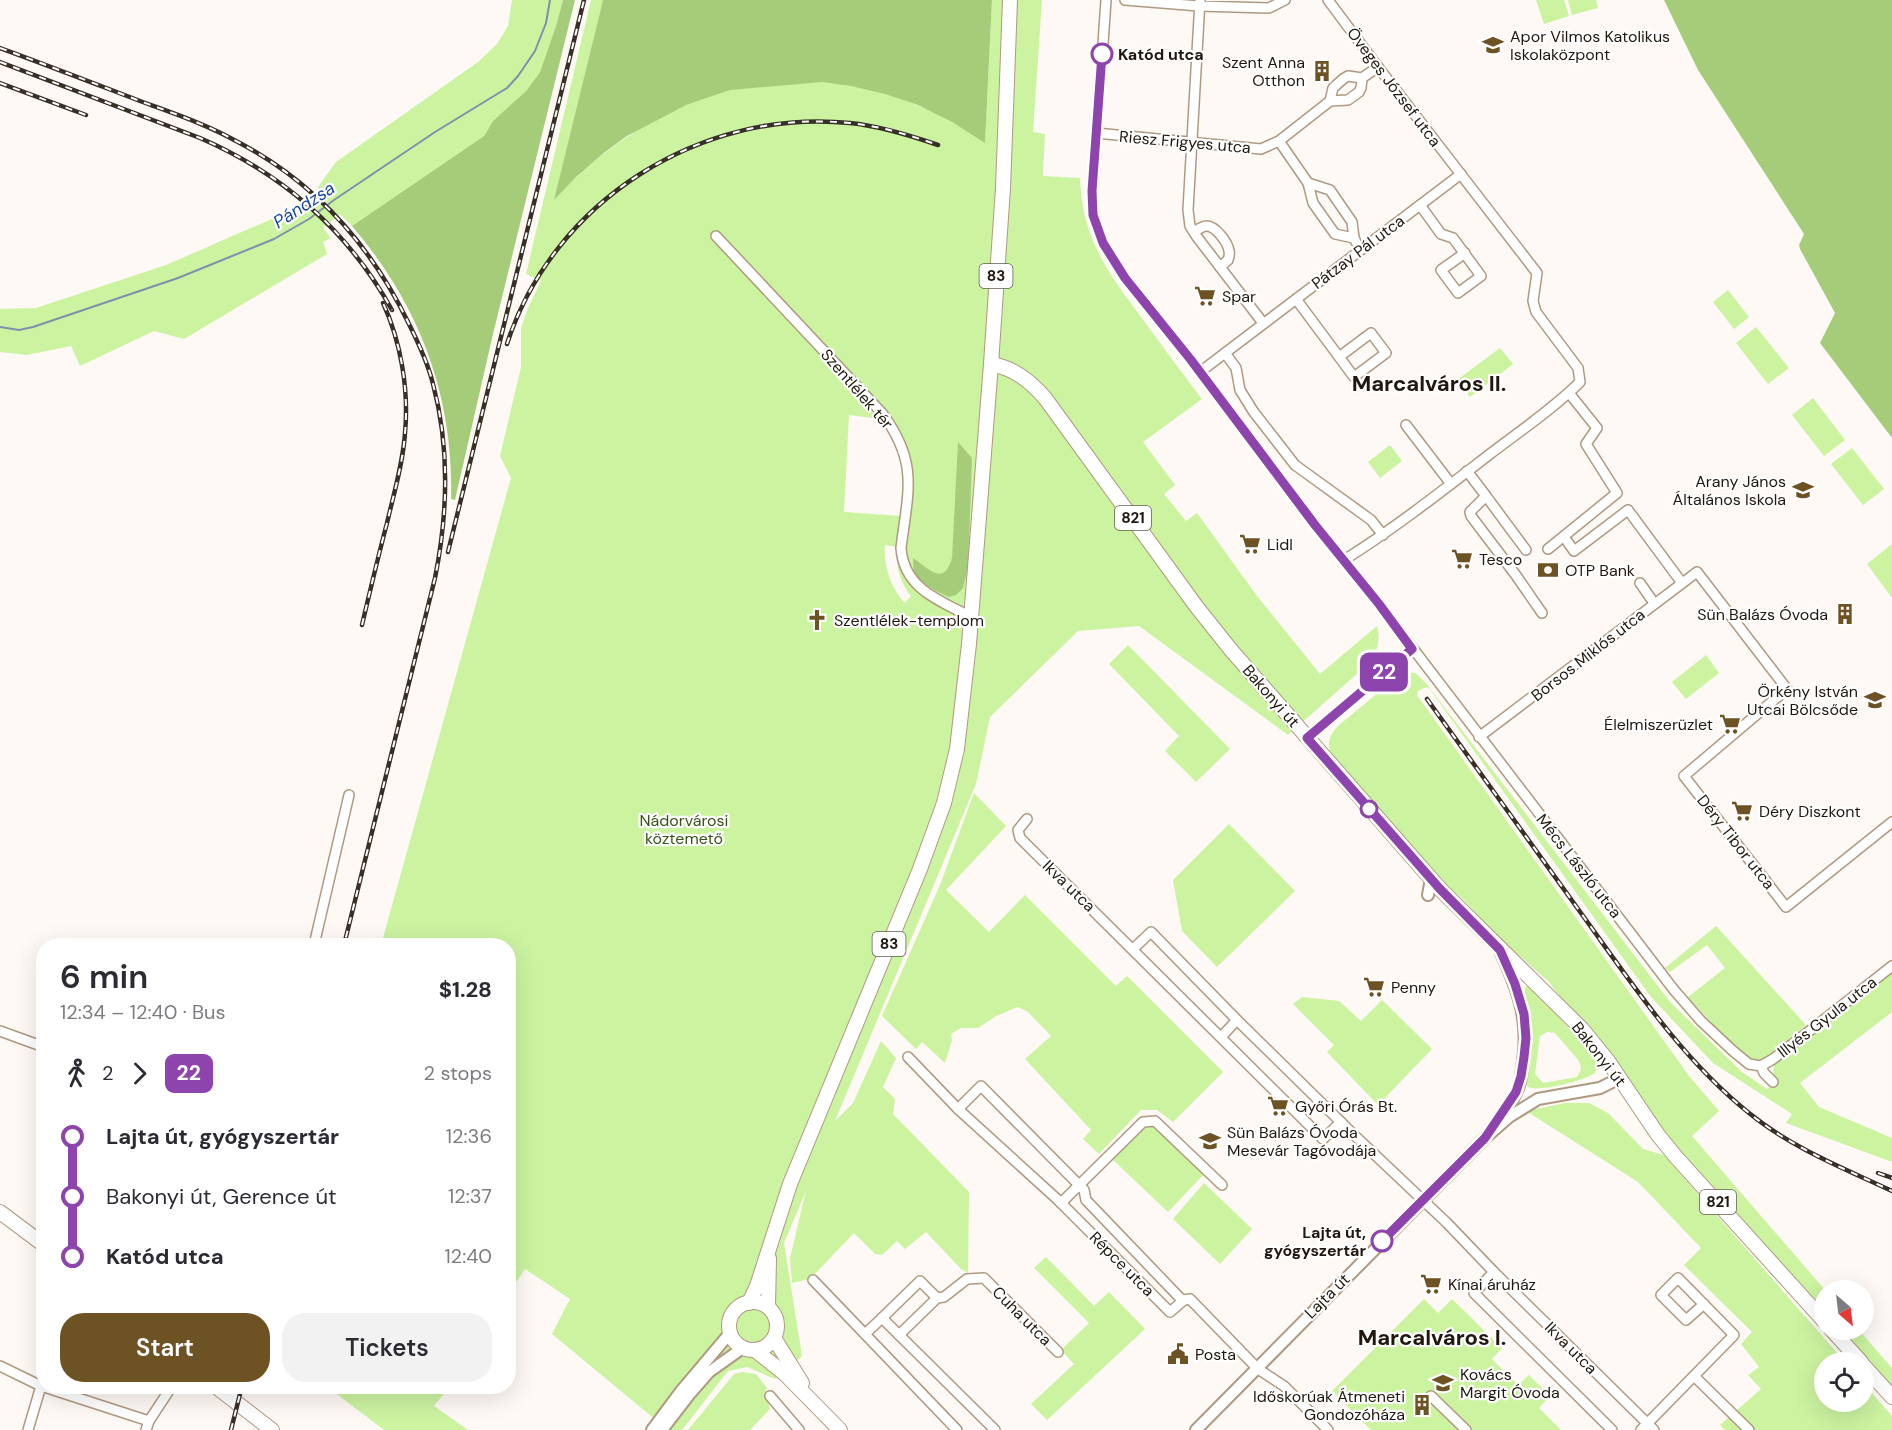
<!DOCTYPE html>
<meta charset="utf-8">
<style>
body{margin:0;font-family:"DM Sans",sans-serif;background:#f2f2f3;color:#2b2b33;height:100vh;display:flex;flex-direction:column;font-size:22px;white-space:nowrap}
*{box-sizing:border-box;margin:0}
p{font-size:20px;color:#7c7c81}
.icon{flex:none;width:33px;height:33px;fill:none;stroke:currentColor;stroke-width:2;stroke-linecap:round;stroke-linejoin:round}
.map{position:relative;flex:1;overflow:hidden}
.details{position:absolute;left:36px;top:938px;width:480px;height:456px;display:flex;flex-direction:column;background:#fff;border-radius:24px;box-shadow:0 6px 24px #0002}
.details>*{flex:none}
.badge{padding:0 12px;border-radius:9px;font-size:21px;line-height:39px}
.needle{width:39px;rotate:152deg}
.tools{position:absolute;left:1814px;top:1280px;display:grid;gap:12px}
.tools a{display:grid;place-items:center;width:60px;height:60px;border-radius:50%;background:#fff;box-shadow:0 6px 24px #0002;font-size:30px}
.map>.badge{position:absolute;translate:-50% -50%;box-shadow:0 0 0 3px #fff}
.legs{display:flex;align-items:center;gap:9px;height:66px;padding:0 24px;font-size:20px}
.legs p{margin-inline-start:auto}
.overview{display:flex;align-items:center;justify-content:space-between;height:102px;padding:0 24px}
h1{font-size:33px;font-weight:600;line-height:45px}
.action{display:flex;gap:12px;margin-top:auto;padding:12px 24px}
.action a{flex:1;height:69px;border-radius:24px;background:#6d5224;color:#fff;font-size:24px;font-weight:600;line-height:69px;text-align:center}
.action a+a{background:#f2f2f3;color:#2b2b33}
ul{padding:0 24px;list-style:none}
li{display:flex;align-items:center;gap:21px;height:60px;font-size:22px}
li i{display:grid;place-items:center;width:9px;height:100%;margin:0 8px;background:currentColor}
li i::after{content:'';width:15px;height:15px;margin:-8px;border:4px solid;border-radius:50%;background:#fff}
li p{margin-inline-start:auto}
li:first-child i{background:linear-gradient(#0000 50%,currentColor 0)}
li:last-child i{background:linear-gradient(currentColor 50%,#0000 0)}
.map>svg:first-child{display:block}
</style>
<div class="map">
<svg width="1892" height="1430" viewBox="0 0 1892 1430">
<rect width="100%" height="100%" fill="#fef9f4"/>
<g fill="#cbf3a0" fill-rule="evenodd">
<polygon points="512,0 563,0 556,26 540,72 526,91 493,121 484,136 352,226 340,214 323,228 331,238 323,242 327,254 184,339 154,331 80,366 71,346 27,355 0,352 0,309 36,308 166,265 290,211 296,206 302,211 321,197 318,187 336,162 478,62 497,44 508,26"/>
<path d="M591 0H603L555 198C603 149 660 108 728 90 742 87 758 87 773 85 790 84 807 81 823 82 855 85 888 93 917 105 941 114 963 129 985 142L992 0H1042L1033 132 1045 134 1043 176 1080 178C1082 240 1109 274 1144 321 1163 347 1182 373 1202 399L1143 442 1175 485 1164 494 1186 521 1197 513 1257 596 1320 674 1377 626C1381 641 1377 653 1368 664L1288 735 1139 626 1078 631 990 717 976 784 835 1121 853 1103 881 1041 896 1058 883 1087 895 1099 893 1114 969 1192 968 1273 961 1269 926 1232 905 1249 897 1241 882 1255 875 1254 854 1233 810 1279 792 1283 790 1258 806 1191 784 1243 802 1356 775 1379 747 1367 728 1371 682 1430H668L552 1334 570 1299 525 1269 509 1293 508 945H381L511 478 500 456 521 367V328L528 308 541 281 526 274ZM849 415 881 419C904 455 906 474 902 516L844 512ZM885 545 897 547C896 565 899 582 911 596L905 603C891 589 883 565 885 545Z"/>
<polygon points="1536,0 1564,0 1569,16 1544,24"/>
<polygon points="1568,0 1596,0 1598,8 1572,15"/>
<polygon points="1728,290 1749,317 1734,329 1713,302"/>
<polygon points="1756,327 1789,368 1768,384 1736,343"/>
<polygon points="1500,348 1513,364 1470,397 1457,380"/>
<polygon points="1813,398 1845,440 1824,456 1792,415"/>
<polygon points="1390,445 1402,461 1380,478 1368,462"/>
<polygon points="1852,448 1884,489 1863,505 1831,464"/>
<polygon points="1892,544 1892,598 1867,564"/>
<polygon points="1128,645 1230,749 1196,782 1165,751 1179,736 1109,664"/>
<polygon points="1706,655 1719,673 1686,699 1672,682"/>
<path d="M1407 672 1415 673 1425 682 1671 1003 1742 1072 1767 1089 1777 1080 1773 1073 1774 1065 1887 973 1892 965V1012L1800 1083 1819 1107 1892 1138V1162L1786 1123 1792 1114 1713 1063 1651 997 1434 695 1430 689 1426 687 1418 691 1417 695 1422 702 1689 1076 1719 1111 1692 1136 1825 1290 1824 1320 1667 1141 1597 1038 1564 1002 1549 982 1495 934 1464 900 1428 869 1333 758C1326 744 1328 738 1338 726L1397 677Z"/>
<polygon points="974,793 1006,826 946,890 989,932 1025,895 1116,986 1127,976 1223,1072 1173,1122 1157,1110 1141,1110 1099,1154 1083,1139 1091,1130 1025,1059 1051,1036 1028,1012 1018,1007 996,1016 978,1028 961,1028 951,1034 952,1040 945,1063 922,1042 916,1049 882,1016 940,885"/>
<polygon points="1229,824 1295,891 1217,967 1182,931 1173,880"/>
<polygon points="1716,926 1806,1025 1759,1063 1746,1060 1688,997 1725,968 1707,945 1670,972 1665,968"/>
<path d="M1527 985 1534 988 1597 1061 1598 1066 1595 1073C1583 1081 1541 1092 1528 1087L1526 1083C1527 1058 1531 1032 1527 1007 1526 999 1522 992 1527 985ZM1547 1032 1555 1033 1579 1061 1581 1069 1577 1077 1543 1083 1535 1074 1540 1036Z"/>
<polygon points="1302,997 1339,1001 1361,1021 1382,1000 1432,1049 1378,1105 1327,1052 1334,1045 1293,1004"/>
<polygon points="1565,1103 1589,1103 1608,1113 1643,1149 1664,1155 1845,1362 1824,1362 1824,1401 1863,1401 1863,1383 1892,1416 1892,1430 1725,1430 1720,1425 1761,1389 1748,1375 1759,1367 1741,1344 1752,1332 1684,1265 1701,1248 1638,1182 1526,1111"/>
<polygon points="1145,1125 1154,1125 1204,1174 1168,1212 1112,1159"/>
<polygon points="1204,1183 1252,1229 1220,1264 1173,1219"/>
<polygon points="1046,1257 1094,1306 1109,1292 1145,1329 1047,1420 1031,1404 1074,1364 1061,1350 1089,1323 1034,1268"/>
<polygon points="1424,1299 1438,1313 1452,1299 1502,1348 1492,1359 1518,1385 1529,1375 1550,1396 1539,1408 1561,1430 1371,1430 1332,1391"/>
<polygon points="1832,1329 1858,1329 1892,1368 1892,1396"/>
<polygon points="742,1372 756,1374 767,1388 765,1393 770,1409 750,1430 688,1430 734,1374"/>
<polygon points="338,1386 450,1386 434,1406 468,1430 384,1430 334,1392"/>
</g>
<g fill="#a5cd79">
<path d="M563 0H575L493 334 455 500 451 499C454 396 419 304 352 226L484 136 493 121 526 91 540 72 556 26Z"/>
<polygon points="603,0 992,0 985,143 952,122 918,105 885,94 851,86 822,82 730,90 686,105 627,136 605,152 575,178 554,200"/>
<polygon points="1664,0 1892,0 1892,438 1820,343 1835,313 1800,249 1799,245 1804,234 1698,70"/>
<path d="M958 442 972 458 968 568 963 588 956 595 949 597 936 591 914 577 913 558C929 569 944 587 952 558Z"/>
</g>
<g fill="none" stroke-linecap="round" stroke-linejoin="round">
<polyline stroke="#7f8fac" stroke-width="2" points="0,327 19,330 33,327 178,278 274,239 309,219 334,200 435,132 507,88 518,76 535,51 546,23 550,0"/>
<defs>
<g id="minor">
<polyline points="1106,0 1092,204 1093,215 1103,243 1125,278 1191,360 1315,525 1379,604 1674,990 1701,1021 1733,1051 1749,1064 1761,1066 1773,1059 1821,1022 1892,966"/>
<polyline points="1125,0 1199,6 1269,8 1285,0"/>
<polyline points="1200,0 1188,210 1190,226 1197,237 1263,323"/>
<path d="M1328 0 1375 63 1537 273 1533 301 1536 312 1578 368 1580 382C1553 409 1520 431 1490 454 1442 491 1395 528 1344 560"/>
<polyline points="1330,101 1333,88 1343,79 1348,76 1362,78 1378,67"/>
<polyline points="1096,133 1261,149 1279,141 1330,101 1348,100 1359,92 1361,88 1362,78"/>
<polyline points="1279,141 1308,183 1313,203 1335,234 1354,238"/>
<polyline points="1308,183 1330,190 1352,222 1354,238 1356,242"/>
<polyline points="1420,205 1441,234 1453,238 1481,276 1458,293 1441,270 1465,253"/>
<path d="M1194 232C1197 230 1202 226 1207 226 1215 226 1228 242 1229 251 1230 254 1229 257 1228 260L1220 267"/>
<path d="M716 236 882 413C919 463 908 491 901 548 904 589 939 600 971 617"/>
<polyline points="1296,299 1354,377 1386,353 1371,333 1339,357"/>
<polyline points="1225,353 1236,368 1240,390 1253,411 1295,465 1371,520 1383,535"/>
<polyline points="1200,372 1461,174"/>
<polyline points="1406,425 1451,484"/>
<polyline points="1467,471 1486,496 1470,512 1471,516 1515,574 1542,613"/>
<polyline points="1486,496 1526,550"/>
<polyline points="1567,541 1574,551 1628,510 1682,583"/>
<polyline points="1548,549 1617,493 1586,444 1597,428 1569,393"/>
<polyline points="1640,583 1654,603"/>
<polyline points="1307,737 1412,649"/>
<polyline points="1479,737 1697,572 1787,689 1684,776 1786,907 1892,822"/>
<polyline points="1027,819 1018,830 1020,838 1323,1139 1341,1122"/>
<polyline points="314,945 349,795"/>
<polyline points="1133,949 1151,932 1237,1020 1353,1134 1447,1223 1494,1272 1654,1430"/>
<polyline points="0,1031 44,1047"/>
<polyline points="1221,1037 1237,1020"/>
<polyline points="908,1057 958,1109 1058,1200 1170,1312 1184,1300"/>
<polyline points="1761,1066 1764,1073 1773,1082"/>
<polyline points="958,1109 981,1086 1084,1190 1086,1200 1180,1298 1184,1300 1190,1299 1258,1369 1284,1386 1328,1430"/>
<polyline points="1061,1203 1143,1122 1155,1121 1222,1185"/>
<polyline points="1494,1272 1474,1293 1612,1430"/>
<polyline points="813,1280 957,1430"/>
<polyline points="882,1318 920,1281 937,1298"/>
<polyline points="865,1334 882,1318 995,1430"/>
<polyline points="899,1335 937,1298 944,1297 967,1279 984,1278 1058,1352"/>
<polyline points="0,1366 41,1386 149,1421"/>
<polyline points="1694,1376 1749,1430"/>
<polyline points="770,1396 799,1430"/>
<polyline points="1431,1396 1466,1430"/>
<polyline points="28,1430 41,1386"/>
<polyline points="146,1430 149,1421 172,1386"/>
<polyline points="1641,1430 1734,1335 1678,1278 1661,1295 1686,1320 1704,1304"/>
</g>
<g id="tertiary">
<polyline points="1428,895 1431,879"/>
<path d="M1495 1124C1502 1114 1511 1104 1516 1093 1521 1083 1522 1072 1523 1061 1529 1020 1518 990 1501 953"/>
<polyline points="652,1430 681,1391 730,1333"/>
<polyline points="662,1430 689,1395 709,1372 744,1347"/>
<polyline points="1196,1430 1485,1138 1509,1117 1538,1099 1600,1088 1620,1078"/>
</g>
<g id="primary">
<path d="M991 364C1014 368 1030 381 1045 398L1196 606 1231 650 1440 889 1582 1029 1608 1061 1658 1135 1676 1157 1824 1321"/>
<polyline points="0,1212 44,1245"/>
<circle cx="753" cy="1326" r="24"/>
<polyline points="749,1303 757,1286 790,1184 920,869 944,803 957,749 969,644 991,364 1003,188 1010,0"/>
<polyline points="768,1307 769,1258"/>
<polyline points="1831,1329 1861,1362"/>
<polyline points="774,1338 802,1383"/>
<polyline points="755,1350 785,1374 840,1430"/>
<polyline points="1863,1365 1892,1397"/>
<polyline points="215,1386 272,1430"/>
</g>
</defs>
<use href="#minor" stroke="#b09981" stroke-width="12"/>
<use href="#tertiary" stroke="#b09981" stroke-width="14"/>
<use href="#primary" stroke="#b09981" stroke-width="16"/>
<use href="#minor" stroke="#fff" stroke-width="9"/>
<use href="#tertiary" stroke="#fff" stroke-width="10"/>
<use href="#primary" stroke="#fff" stroke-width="14"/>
<defs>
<g id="rail">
<path d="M0 48C47 65 93 83 140 101 172 113 206 124 236 141 313 181 370 244 408 322 418 342 428 363 433 384 450 448 448 513 435 578L344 945"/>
<path d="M0 62 200 138C283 174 347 229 392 310"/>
<polyline points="0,83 86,115"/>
<path d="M507 344C553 201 701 108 850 123 880 126 909 135 938 145"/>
<polyline points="448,552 584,0"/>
<path d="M362 625C370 591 378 557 387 523 394 493 403 463 405 433 409 390 401 342 383 303"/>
<path d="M1427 699C1480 773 1533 846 1586 920 1635 988 1683 1060 1749 1113 1792 1148 1843 1168 1892 1191"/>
<polyline points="1878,1173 1892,1178"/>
<polyline points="231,1430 242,1386"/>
</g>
</defs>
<use href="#rail" stroke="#382f27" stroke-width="4.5"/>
<use href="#rail" stroke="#fff" stroke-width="2" stroke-dasharray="7" stroke-linecap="butt"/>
</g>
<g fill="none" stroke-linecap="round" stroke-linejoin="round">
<defs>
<polyline id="line-1" points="1102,54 1092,191 1093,215 1103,243 1125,278 1191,360 1315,525 1379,604 1412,649 1307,738 1440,889 1500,950 1515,984 1524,1014 1526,1038 1524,1057 1521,1076 1516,1092 1485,1138 1382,1241"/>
</defs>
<use href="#line-1" stroke="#fff" stroke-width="14"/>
<use href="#line-1" stroke="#8e44ad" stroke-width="9"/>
</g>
<defs>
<symbol id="school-bare" viewBox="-9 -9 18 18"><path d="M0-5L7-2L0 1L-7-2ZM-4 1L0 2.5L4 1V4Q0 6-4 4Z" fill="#6d5224" stroke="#fff" stroke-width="2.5" paint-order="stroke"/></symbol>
<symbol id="building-bare" viewBox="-9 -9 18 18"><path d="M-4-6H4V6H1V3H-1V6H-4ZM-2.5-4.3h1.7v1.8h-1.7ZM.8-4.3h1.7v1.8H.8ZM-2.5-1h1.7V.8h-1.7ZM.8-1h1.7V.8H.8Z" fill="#6d5224" stroke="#fff" stroke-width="2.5" paint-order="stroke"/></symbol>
<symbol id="supermarket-bare" viewBox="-9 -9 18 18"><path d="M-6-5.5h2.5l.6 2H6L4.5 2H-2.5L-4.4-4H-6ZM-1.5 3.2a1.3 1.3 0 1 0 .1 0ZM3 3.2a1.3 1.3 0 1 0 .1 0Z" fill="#6d5224" stroke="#fff" stroke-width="2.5" paint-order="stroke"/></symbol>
<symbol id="bank-bare" viewBox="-9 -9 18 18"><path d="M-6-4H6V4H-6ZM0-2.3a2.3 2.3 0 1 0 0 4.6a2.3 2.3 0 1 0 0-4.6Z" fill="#6d5224" stroke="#fff" stroke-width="2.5" paint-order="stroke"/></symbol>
<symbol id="church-bare" viewBox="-9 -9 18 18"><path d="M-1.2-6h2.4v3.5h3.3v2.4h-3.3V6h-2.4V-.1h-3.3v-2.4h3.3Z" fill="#6d5224" stroke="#fff" stroke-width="2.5" paint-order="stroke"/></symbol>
<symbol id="civic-bare" viewBox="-9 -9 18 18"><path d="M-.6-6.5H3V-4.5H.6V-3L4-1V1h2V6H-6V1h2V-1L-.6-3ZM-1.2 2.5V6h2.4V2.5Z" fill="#6d5224" stroke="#fff" stroke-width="2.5" paint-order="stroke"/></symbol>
</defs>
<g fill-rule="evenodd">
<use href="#school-bare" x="1478" y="30" width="30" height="30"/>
<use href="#building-bare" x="1307" y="56" width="30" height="30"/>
<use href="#supermarket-bare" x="1190" y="281" width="30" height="30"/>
<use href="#school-bare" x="1788" y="475" width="30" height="30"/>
<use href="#supermarket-bare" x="1235" y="529" width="30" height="30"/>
<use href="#supermarket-bare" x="1447" y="544" width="30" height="30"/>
<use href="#bank-bare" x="1533" y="555" width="30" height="30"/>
<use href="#building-bare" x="1830" y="599" width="30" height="30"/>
<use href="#church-bare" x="802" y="605" width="30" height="30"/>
<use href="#school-bare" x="1860" y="685" width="30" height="30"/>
<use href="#supermarket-bare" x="1715" y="709" width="30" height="30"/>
<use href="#supermarket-bare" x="1727" y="796" width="30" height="30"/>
<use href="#supermarket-bare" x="1359" y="972" width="30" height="30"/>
<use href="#supermarket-bare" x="1263" y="1091" width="30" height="30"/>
<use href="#school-bare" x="1195" y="1126" width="30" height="30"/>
<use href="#supermarket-bare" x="1416" y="1269" width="30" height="30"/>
<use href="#civic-bare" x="1163" y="1339" width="30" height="30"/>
<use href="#school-bare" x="1428" y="1368" width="30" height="30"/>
<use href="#building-bare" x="1407" y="1390" width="30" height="30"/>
</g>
<g fill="#fff" stroke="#8e44ad" stroke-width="3">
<circle cx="1102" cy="54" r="10"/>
<circle cx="1369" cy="809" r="8"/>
<circle cx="1382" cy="1241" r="10"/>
</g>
<g text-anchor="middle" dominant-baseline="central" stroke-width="4.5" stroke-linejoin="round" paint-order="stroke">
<g fill="#fff" stroke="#635d56" stroke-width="1.5">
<rect x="979.5" y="264" width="33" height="24" rx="4.5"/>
<rect x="1115" y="506" width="36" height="24" rx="4.5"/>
<rect x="872.5" y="932" width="33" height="24" rx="4.5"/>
<rect x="1700" y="1190" width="36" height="24" rx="4.5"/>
</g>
<g font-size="15" font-weight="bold" fill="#20170e">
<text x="996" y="276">83</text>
<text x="1133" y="518">821</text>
<text x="889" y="944">83</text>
<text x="1718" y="1202">821</text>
</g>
<g font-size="16" fill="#20170e" stroke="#fff" text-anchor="start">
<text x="1510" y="36">Apor Vilmos Katolikus<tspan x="1510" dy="18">Iskolaközpont</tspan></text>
<text x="1305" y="62" text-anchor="end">Szent Anna<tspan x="1305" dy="18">Otthon</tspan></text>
<text x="1222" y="296">Spar</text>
<text x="1786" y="481" text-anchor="end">Arany János<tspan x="1786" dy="18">Általános Iskola</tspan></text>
<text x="1267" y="544">Lidl</text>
<text x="1479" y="559">Tesco</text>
<text x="1565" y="570">OTP Bank</text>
<text x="1828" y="614" text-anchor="end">Sün Balázs Óvoda</text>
<text x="834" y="620">Szentlélek-templom</text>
<text x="1858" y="691" text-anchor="end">Örkény István<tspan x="1858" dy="18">Utcai Bölcsőde</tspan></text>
<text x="1713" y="724" text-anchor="end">Élelmiszerüzlet</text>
<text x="1759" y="811">Déry Diszkont</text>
<text x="1391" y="987">Penny</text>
<text x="1295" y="1106">Győri Órás Bt.</text>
<text x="1227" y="1132">Sün Balázs Óvoda<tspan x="1227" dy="18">Mesevár Tagóvodája</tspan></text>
<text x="1448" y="1284">Kínai áruház</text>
<text x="1195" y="1354">Posta</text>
<text x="1460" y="1374">Kovács<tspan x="1460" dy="18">Margit Óvoda</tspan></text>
<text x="1405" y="1396" text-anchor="end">Időskorúak Átmeneti<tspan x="1405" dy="18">Gondozóháza</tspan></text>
</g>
<g font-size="16" font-weight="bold" fill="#20170e" stroke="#fff" text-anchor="start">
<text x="1118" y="54">Katód utca</text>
<text x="1366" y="1232" text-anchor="end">Lajta út,<tspan x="1366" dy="18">gyógyszertár</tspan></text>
</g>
<g font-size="16" fill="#20170e" stroke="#fff">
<text transform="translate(1394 87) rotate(53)">Öveges József utca</text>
<text transform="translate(1185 142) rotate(5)">Riesz Frigyes utca</text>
<text transform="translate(1358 252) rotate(-37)">Pátzay Pál utca</text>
<text transform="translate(857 389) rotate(49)">Szentlélek tér</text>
<text transform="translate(1588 655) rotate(-38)">Borsos Miklós utca</text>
<text transform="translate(1271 696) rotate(49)">Bakonyi út</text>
<text transform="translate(1736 842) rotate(52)">Déry Tibor utca</text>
<text transform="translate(1579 866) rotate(52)">Mécs László utca</text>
<text transform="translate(1069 886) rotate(44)">Ikva utca</text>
<text transform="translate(1827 1017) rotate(-38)">Illyés Gyula utca</text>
<text transform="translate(1599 1054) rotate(52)">Bakonyi út</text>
<text transform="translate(1122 1264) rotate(45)">Répce utca</text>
<text transform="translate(1327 1296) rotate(-45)">Lajta út</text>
<text transform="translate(1022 1316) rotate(45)">Cuha utca</text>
<text transform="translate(1571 1348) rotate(45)">Ikva utca</text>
</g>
<g font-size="16" fill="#395217" stroke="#fff">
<text x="684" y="820">Nádorvárosi<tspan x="684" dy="18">köztemető</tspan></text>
</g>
<g font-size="18" font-style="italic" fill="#1a489e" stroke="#fff">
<text transform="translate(304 205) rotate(-33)">Pándzsa</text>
</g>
<g font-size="22" font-weight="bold" fill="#20170e" stroke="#fff">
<text x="1429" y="383">Marcalváros II.</text>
<text x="1432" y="1337">Marcalváros I.</text>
</g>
</g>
</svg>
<div class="tools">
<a><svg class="needle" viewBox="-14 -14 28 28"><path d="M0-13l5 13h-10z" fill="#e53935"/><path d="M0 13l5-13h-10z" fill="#7c7c81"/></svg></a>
<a><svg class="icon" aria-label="locate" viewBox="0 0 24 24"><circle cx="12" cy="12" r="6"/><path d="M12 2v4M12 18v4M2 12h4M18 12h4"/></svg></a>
</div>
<b class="badge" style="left:1384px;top:672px;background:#8e44ad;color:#fff">22</b>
<section class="details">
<div class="overview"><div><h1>6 min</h1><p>12:34 – 12:40 · Bus</p></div><b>$1.28</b></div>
<div class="legs"><svg class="icon" aria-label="walk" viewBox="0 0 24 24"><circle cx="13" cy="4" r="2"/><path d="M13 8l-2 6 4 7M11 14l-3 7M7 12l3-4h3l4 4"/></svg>2<svg class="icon" aria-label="forward" viewBox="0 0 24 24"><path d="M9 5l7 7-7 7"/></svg><b class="badge" style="background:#8e44ad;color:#fff">22</b><p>2 stops</p></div>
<ul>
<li><i style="color:#8e44ad"></i><b>Lajta út, gyógyszertár</b><p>12:36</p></li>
<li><i style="color:#8e44ad"></i><span>Bakonyi út, Gerence út</span><p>12:37</p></li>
<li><i style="color:#8e44ad"></i><b>Katód utca</b><p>12:40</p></li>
</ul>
<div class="action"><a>Start</a><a>Tickets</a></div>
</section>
</div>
